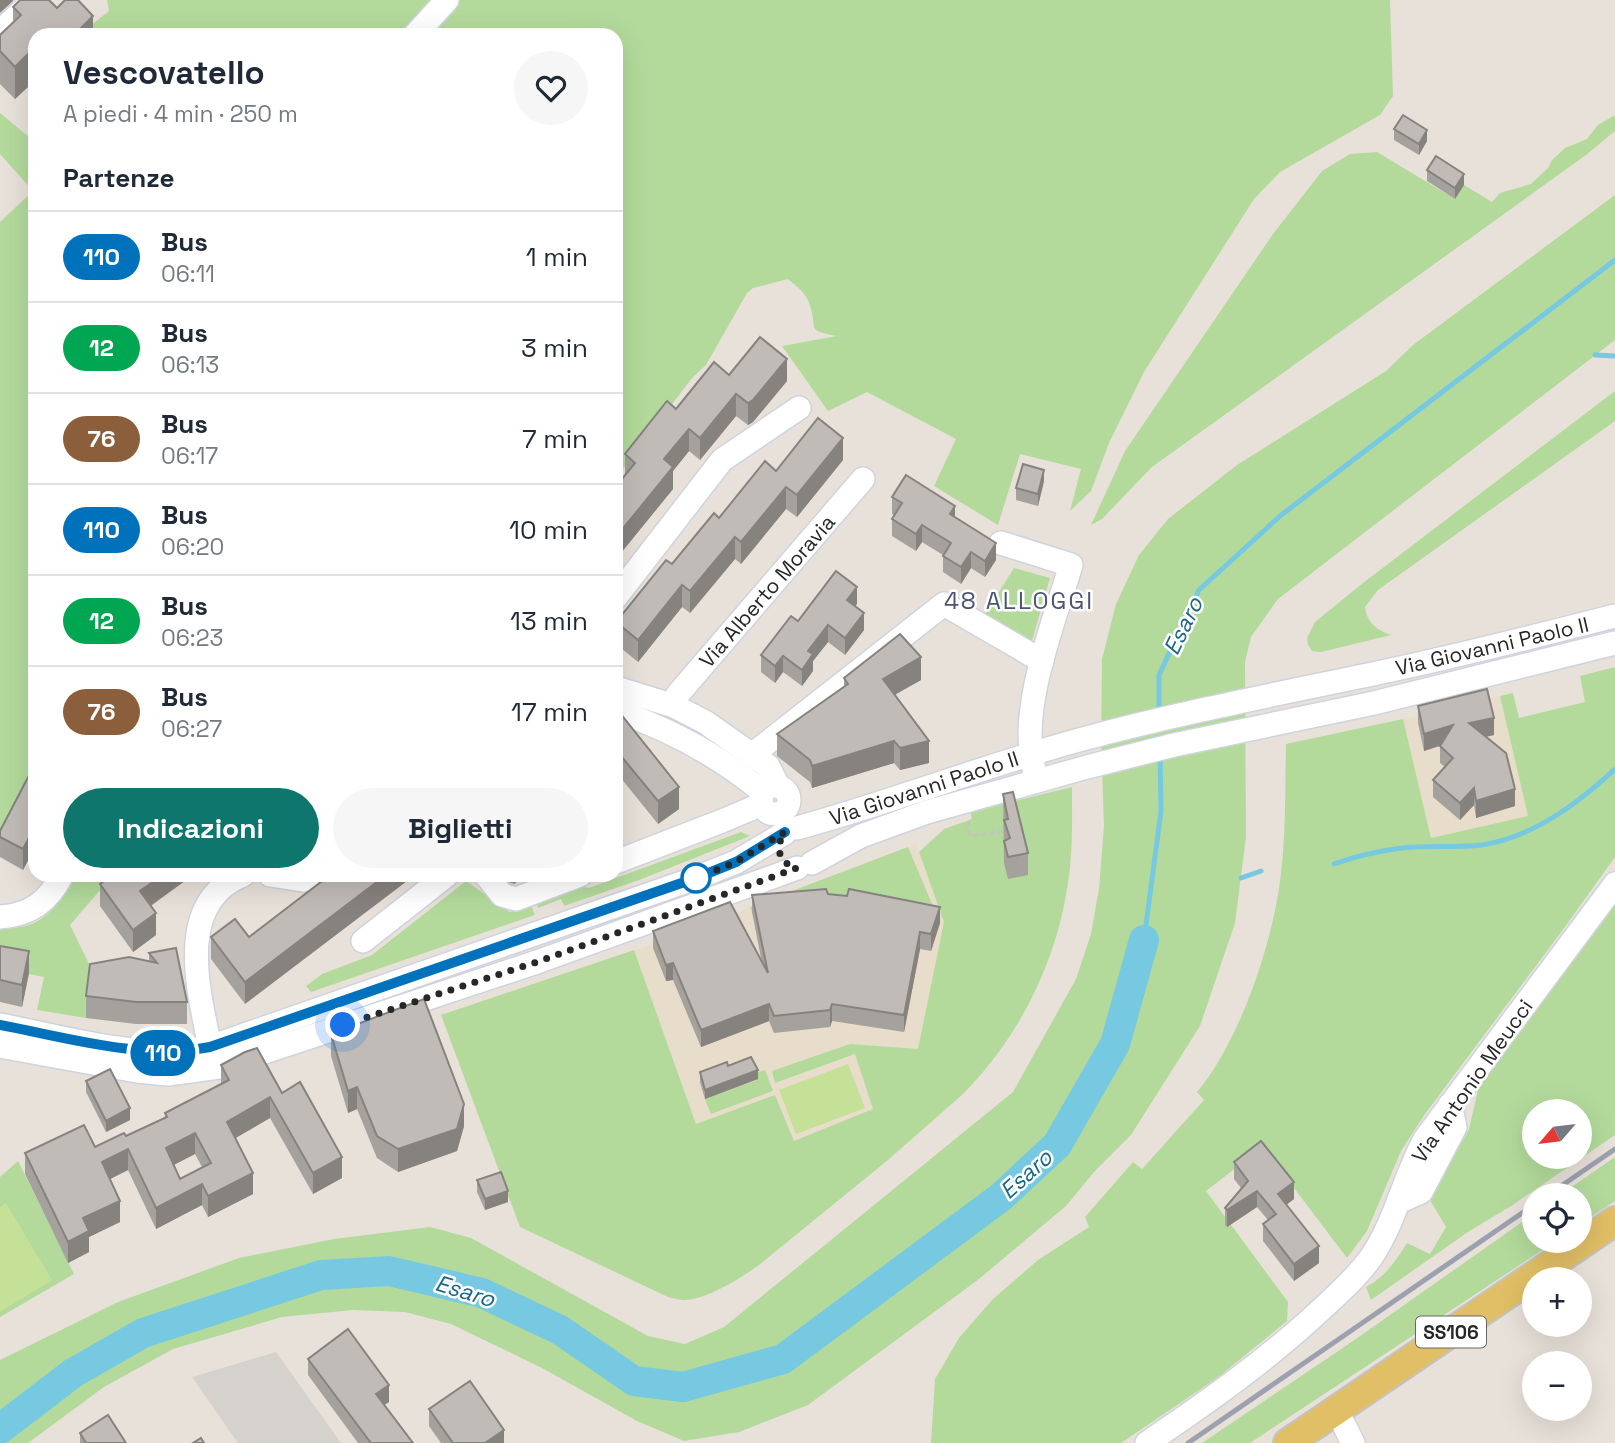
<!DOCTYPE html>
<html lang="it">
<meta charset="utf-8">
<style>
body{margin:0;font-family:"Space Grotesk",sans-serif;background:#f6f6f7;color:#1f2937;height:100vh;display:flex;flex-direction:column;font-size:26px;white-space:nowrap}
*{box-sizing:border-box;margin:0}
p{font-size:23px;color:#747a83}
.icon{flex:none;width:38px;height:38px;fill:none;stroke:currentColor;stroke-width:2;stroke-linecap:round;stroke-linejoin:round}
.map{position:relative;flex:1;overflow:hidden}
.sheet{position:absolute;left:28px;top:28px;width:595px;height:854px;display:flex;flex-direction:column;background:#fff;border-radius:21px;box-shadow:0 7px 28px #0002}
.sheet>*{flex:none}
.badge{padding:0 14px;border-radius:23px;font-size:24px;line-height:46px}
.needle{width:46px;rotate:242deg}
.buttons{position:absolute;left:1522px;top:1099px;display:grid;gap:14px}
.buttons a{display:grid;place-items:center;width:70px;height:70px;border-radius:50%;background:#fff;box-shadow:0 7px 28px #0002;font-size:35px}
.you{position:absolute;width:35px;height:35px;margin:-18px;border:5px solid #fff;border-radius:50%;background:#1a73e8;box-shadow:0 0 0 10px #1a73e833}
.map>.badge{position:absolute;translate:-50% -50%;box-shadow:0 0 0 4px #fff}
h2{padding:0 35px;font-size:26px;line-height:63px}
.round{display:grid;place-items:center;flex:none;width:74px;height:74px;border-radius:37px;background:#f6f6f7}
.overview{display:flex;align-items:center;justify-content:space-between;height:119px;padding:0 35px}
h1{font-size:33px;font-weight:700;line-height:52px}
.primary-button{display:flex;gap:14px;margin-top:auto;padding:14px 35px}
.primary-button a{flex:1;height:80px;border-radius:42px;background:#0f766e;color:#fff;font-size:28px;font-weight:700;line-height:80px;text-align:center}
.primary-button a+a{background:#f6f6f7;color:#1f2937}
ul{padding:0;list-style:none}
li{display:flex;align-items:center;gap:21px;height:91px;padding:0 35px;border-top:2px solid #e0e1e3}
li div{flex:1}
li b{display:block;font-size:26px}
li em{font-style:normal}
li .badge{min-width:77px;font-weight:700;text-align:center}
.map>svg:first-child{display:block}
</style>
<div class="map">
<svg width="1615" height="1443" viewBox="0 0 1615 1443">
<rect width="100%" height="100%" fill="#e8e1d9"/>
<g fill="#e8ddca">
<polygon points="1500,696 1528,816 1431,838 1403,719"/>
<polygon points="916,844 926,874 936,882 972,1011 860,1127 782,1160 697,1124 634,951"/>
</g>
<g fill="#b3da9b" fill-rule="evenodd">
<path d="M107 0H1390L1393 96 1380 115 1280 172 1254 199 1144 372 1109 443 1091 491 1070 511 1081 469 1020 454 998 525 934 486 956 439 867 392 828 411 782 346 837 336C805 330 818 330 810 306 807 294 798 287 788 279L753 288 747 293 706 365 692 378 616 478V35H98L89 27 109 11Z"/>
<polygon points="0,113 35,142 35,759 23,793 0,830 0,222 33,191 0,154"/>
<polygon points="1615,115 1615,131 1586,155 1152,467 1102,519 1091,525 1125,451 1273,234 1322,171 1350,154 1377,152 1455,199 1464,185 1492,202 1500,193 1531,184 1548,168 1552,160 1565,148 1587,139 1598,125"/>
<polygon points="1615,195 1615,340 1278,599 1251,637 1245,662 1246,837 1235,923 1200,1026 1131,1135 1094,1172 1066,1206 979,1279 808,1405 739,1432 684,1441 637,1421 542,1368 451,1324 405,1312 353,1310 282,1317 173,1349 104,1387 28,1443 0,1443 0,1360 118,1302 239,1258 334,1239 430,1227 471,1238 648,1336 685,1344 724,1327 1013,1092 1076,979 1091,934 1099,889 1104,825 1101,742 1102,659 1116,604 1139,555 1168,519 1237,465 1386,371 1413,345"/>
<path d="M1615 391V421L1378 590 1365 607C1367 623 1377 630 1391 635L1321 652 1312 651 1308 645 1307 638 1315 622 1363 583Z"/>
<polygon points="1014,568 1050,578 1032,641 985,614"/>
<path d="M1615 667V857L1559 935 1425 1114 1401 1151 1367 1231 1347 1258 1263 1147 1206 1191 1288 1302 1287 1321 1217 1378 1121 1443H931L935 1379 959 1338 993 1299 1038 1260 1089 1227 1085 1217 1133 1162 1142 1169 1204 1100 1197 1092C1240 1041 1274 940 1281 873 1286 831 1285 787 1286 744L1403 719 1431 838 1528 816 1500 696 1513 693 1519 718 1585 702 1580 676Z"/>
<path d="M1072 787C1072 818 1073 851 1068 883 1057 961 1019 1038 963 1094L888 1160 759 1265C741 1278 706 1300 684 1300 679 1300 673 1298 668 1297L520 1227 441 1015 634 950 696 1124 775 1095 794 1141 873 1109 855 1054 775 1083 772 1071 850 1044 918 1049 944 922 919 852 944 829 972 819 970 812Z"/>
<polygon points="741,832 750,836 639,880 564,906 561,899 538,908 537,904 583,887 589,888"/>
<polygon points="908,847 940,923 849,906 752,912 750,907"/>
<path d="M75 875H113L70 925 92 970 86 1018 37 1010 44 977 0 968V929C9 928 20 928 29 925 51 918 64 893 75 875Z"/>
<polygon points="466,881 510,912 531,905 535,915 311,992 306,986 322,974 372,955"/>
<path d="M1615 901V1135L1511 1206 1468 1232 1371 1300 1366 1287C1386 1276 1395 1262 1407 1243L1430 1254 1446 1227 1430 1200 1469 1129 1479 1086ZM1535 1111H1580V1157H1535Z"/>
<polygon points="765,1070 773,1091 711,1114 705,1099 757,1080 755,1073"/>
<polygon points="1615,1157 1615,1201 1580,1224 1580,1195 1560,1195"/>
<polygon points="18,1161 74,1274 0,1317 0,1177"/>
<polygon points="1535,1213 1535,1241 1556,1241 1250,1443 1202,1443 1353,1341"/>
</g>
<g fill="#c5e097">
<polygon points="848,1064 865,1108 796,1134 779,1090"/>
<polygon points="6,1203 52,1280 0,1312 0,1207"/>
</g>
<polygon fill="#d5d1cc" points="276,1352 341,1443 238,1443 192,1377"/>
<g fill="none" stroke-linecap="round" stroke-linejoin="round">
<g stroke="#76c9e1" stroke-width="5">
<polyline points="1595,355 1615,356"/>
<polyline points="1159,715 1159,675 1199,590 1280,516 1615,260"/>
<path d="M1334 864C1356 856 1378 851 1402 848 1428 845 1456 848 1482 845 1534 837 1578 803 1615 769"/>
<polyline points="1241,878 1261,871"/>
<polyline points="1144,940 1161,811 1160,753"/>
</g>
<polyline stroke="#76c9e1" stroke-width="30" points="0,1429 73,1373 143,1333 321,1275 389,1271 482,1293 560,1330 634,1381 683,1387 783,1359 1001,1197 1057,1145 1115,1044 1144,940"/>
<defs>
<g id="minor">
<polyline points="0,32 34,0"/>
<polyline points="415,35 447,0"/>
<path d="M1001 543 1071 565C1054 622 1018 710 1034 769"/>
<polyline points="616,597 722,460 799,408"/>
<polyline points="616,688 674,706 705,722 768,766 778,786"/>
<polyline points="674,706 678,694 863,479"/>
<path d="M616 711C670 729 719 756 763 792"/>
<polyline points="753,754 944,604 1042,661"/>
<circle cx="775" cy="800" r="14"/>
<path d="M797 828C892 802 984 766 1079 740 1175 714 1272 695 1368 675 1451 658 1533 637 1615 616"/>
<polyline points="616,862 722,821 762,804"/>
<polyline points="812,863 861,836 927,812 1087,767 1174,745 1374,703 1615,643"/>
<polyline points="270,875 303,880 330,875"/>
<polyline points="486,875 502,895 516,899 580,875"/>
<path d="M0 917C30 915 48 902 62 875"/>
<polyline points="363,941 447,875"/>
<path d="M0 1025C69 1038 140 1061 210 1047L696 878 736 862 785 833"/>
<polyline points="0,1046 137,1071 168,1074 219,1067 537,962 797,868"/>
<path d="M210 1047C199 992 174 902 243 875"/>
<polyline points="1398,1202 1421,1192 1455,1127 1450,1105"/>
<polyline points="1336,1409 1353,1443"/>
<path d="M1147 1443C1209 1401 1270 1358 1325 1306 1341 1291 1360 1274 1372 1256 1396 1220 1404 1177 1425 1139L1615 884"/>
</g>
<polyline id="major" points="1288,1443 1615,1221"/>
</defs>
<use href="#minor" stroke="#cfd3df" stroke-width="26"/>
<use href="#major" stroke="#c3c3c3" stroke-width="32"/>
<polyline stroke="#c3c3c3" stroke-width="2.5" stroke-dasharray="5 3.5" stroke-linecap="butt" points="968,822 970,836 1005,831"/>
<use href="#minor" stroke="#fff" stroke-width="23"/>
<use href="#major" stroke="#e1bf66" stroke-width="28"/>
<g stroke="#9da1af" stroke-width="5">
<polyline points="1548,1195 1615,1149"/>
<polyline points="1188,1443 1535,1204"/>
</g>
</g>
<g fill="#a5a19d" fill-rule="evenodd">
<polygon points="13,7 57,8 93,35 35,35 35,92 29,86 15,99 0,84 0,35 13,23"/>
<polygon points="1394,129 1427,141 1419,155 1394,140"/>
<polygon points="1427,170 1464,185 1455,199 1427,181"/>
<polygon points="729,375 787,381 753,422 748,425 736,416 700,460 689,451 673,471 673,489 616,559 616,486 625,476 625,454 676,409"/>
<polygon points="843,460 797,517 786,509 741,564 735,559 690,613 682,607 638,662 616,644 616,622 719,518 776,471"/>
<polygon points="1044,481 1038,506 1016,500 1016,488"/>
<polygon points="892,497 955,518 996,560 985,577 971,568 961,584 943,572 943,555 922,542 916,551 892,536 892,519 894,515 892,514"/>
<polygon points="857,604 855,606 864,630 845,655 828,642 813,661 813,671 802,686 783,672 775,683 761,672 761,655 798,621"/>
<polygon points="844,678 921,680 895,695 929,763 900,770 894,763 812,788 810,782 777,756 777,734 844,686"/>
<polygon points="1418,706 1494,735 1486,737 1515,806 1476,818 1474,805 1460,820 1433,797 1433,780 1445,767 1440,763 1440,746 1424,751 1418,723"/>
<polygon points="616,708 679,809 658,824 616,772"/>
<polygon points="35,760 35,847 23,870 0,857 0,831 34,765"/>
<polygon points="1003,794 1028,853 1028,875 1008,879 1004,863"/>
<polygon points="113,875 193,875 151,906 156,935 133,952 100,906 100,884"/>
<polygon points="504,875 525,875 514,884 510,883"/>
<polygon points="828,894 940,923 931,951 920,949 904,1032 832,1021 830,1027 774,1033 769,1021 701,1047 673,980 666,981 653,948 653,931 762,963 752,912 752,895"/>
<polygon points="211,937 249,937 245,1004 211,959"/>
<polygon points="0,946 29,973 22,1007 0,1002"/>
<polygon points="149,953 187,1002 187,1024 136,1024 86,1018 86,996 149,962"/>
<polygon points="331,1034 464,1126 457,1151 398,1172 377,1158 357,1109 348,1113 331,1056"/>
<path d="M221 1065 282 1093 342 1178 313 1194 270 1118 235 1138 253 1194 208 1217 202 1205 156 1229 128 1170 110 1179 120 1222 89 1237V1252L68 1263 25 1174V1153L95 1147 126 1136 165 1117V1113L221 1084ZM195 1154 202 1167 180 1179 173 1165Z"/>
<polygon points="700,1072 758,1079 705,1099 700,1082"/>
<polygon points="86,1081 130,1120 106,1132 86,1092"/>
<polygon points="1234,1162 1294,1199 1286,1205 1319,1263 1294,1281 1263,1241 1263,1224 1268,1220 1257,1207 1227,1227 1225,1225 1225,1208 1241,1188 1234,1179"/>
<polygon points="477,1180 508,1202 485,1210 477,1192"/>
<polygon points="308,1359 389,1402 384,1405 413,1443 358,1443 308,1375"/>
<polygon points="429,1409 504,1443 441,1443 429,1426"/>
<polygon points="80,1433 126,1443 80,1443"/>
</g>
<g fill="#86837f">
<polygon points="0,0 13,0 13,1 0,13"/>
<polygon points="93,16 93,35 74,35"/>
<polygon points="29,53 29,86 15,99 15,67"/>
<polygon points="1427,130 1427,141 1419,155 1419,144"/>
<polygon points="1464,174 1464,185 1455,199 1455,188"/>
<polygon points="787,359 787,381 753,422 748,425 748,403"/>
<polygon points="736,394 736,416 700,460 700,438"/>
<polygon points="689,429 689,451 673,471 673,489 616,559 616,537 664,459"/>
<polygon points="843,438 843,460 797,517 797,495"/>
<polygon points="1044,470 1044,481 1038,506 1038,494"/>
<polygon points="786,487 786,509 741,564 741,542"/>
<polygon points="955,506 955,523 950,514"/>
<polygon points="922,525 922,542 916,551 916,534"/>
<polygon points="735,537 735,559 690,613 690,591"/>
<polygon points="996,543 996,560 985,577 985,561"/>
<polygon points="971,552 971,568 961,584 961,567"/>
<polygon points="682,585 682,607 638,662 638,640"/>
<polygon points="857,587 857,604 847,616 847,600"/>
<polygon points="864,613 864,630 845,655 845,638"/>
<polygon points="828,625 828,642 813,661 813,671 802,686 802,670 808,651"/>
<polygon points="783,656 783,672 775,683 775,666"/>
<polygon points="921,657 921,680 883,701 883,679"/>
<polygon points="1494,718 1494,735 1469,740 1469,723"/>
<polygon points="1453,725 1453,741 1424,751 1424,734"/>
<polygon points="894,741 894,763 812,788 812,766"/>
<polygon points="929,741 929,763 900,770 900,748"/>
<polygon points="679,787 679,809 658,824 658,801"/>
<polygon points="1474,788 1474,805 1460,820 1460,803"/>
<polygon points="1515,789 1515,806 1476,818 1476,801"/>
<polygon points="35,826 35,847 23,870 23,849"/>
<polygon points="163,875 193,875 140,913 140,891"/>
<polygon points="386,875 415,875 245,1004 245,982"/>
<polygon points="514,875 525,875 514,884"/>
<polygon points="940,907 940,923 931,951 931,934"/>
<polygon points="156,913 156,935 133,952 133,930"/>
<polygon points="920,932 920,949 904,1032 904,1015"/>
<polygon points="29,951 29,973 22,1007 22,985"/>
<polygon points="673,963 673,980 666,981 666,965"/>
<polygon points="769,1004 769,1021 701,1047 701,1030"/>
<polygon points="832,1004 832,1021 830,1027 830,1010"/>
<polygon points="758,1070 758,1079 705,1099 705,1090"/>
<polygon points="357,1087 357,1109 348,1113 348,1091"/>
<polygon points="270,1097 270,1118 227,1143 227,1122"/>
<polygon points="464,1104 464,1126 457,1151 398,1172 398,1149"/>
<polygon points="130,1108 130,1120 106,1132 106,1121"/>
<polygon points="195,1133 195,1154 166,1169 166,1148"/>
<polygon points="128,1149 128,1170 102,1183 102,1162"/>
<polygon points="342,1157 342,1178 313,1194 313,1173"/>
<polygon points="253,1173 253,1194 208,1217 208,1196"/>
<polygon points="1294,1182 1294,1199 1278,1211 1278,1194"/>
<polygon points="202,1184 202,1205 156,1229 156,1208"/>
<polygon points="508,1191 508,1202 485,1210 485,1199"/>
<polygon points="1257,1191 1257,1207 1227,1227 1227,1210"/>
<polygon points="120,1201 120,1222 89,1237 89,1252 68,1263 68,1242 83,1218"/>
<polygon points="1319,1246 1319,1263 1294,1281 1294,1264"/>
<polygon points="389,1385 389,1402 376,1410 376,1394"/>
<polygon points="504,1430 504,1443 485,1443"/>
</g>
<g fill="#c0bbb6" stroke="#86837f" stroke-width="2" fill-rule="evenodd">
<polygon points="20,0 49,0 57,8 65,0 78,0 93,16 74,35 35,35 35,59 29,53 15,67 0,51 0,35 21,15 13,7"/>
<polygon points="1403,115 1427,130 1419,144 1394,129"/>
<polygon points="1436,156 1464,174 1455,188 1427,170"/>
<polygon points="760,337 787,359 753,400 748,403 736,394 700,438 689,429 664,459 673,467 616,537 616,486 635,463 625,454 667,401 676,409 714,362 729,375"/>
<polygon points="818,418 843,438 797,495 786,487 741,542 735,537 690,591 682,585 638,640 616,622 666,560 672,564 714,513 719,518 765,461 776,471"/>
<polygon points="1023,464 1044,470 1038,494 1016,488"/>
<polygon points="906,475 955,506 950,514 996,543 985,561 971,552 961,567 943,556 951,543 922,525 916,534 892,519 902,503 892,497"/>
<polygon points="836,571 857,587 847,600 864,613 845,638 828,625 808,651 813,654 802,670 783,656 775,666 761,655 791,616 798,621"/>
<polygon points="900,634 921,657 883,679 929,741 900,748 894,741 812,766 810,760 777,734 848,684 844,678"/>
<polygon points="1487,689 1494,718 1469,723 1506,753 1515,789 1476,801 1474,788 1460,803 1433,780 1453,758 1440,746 1453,725 1424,734 1418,706"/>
<polygon points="616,708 679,787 658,801 616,750"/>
<polygon points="35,764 35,826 23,849 0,837 0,831"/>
<polygon points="1013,792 1028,853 1008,857 1004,841 1010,838 1004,820 1008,819 1003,794"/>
<polygon points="113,875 163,875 140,891 156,913 133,930 100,884"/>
<polygon points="330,875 386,875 245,982 211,937 235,919 249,937"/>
<polygon points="826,889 828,894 847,896 849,889 940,907 931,934 920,932 904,1015 832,1004 830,1010 774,1016 769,1004 701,1030 673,963 666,965 653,931 730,902 768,973 752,895"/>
<polygon points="0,946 29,951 22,985 0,980"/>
<polygon points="176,948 187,1002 136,1002 86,996 90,964 129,957 157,963 149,953"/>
<polygon points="424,999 464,1104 457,1129 398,1149 377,1136 357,1087 348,1091 331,1034"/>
<path d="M257 1048 282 1093 300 1082 342 1157 313 1173 270 1097 227 1122 253 1173 208 1196 202 1184 156 1208 128 1149 102 1162 120 1201 83 1218 89 1231 68 1242 25 1153 84 1125 95 1147 124 1133 126 1136 167 1117 165 1113 229 1080 221 1065 245 1052ZM195 1133 211 1163 180 1179 166 1148Z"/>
<polygon points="751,1057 758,1070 705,1090 700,1072 727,1062 728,1066"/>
<polygon points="110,1069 130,1108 106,1121 86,1081"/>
<polygon points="1261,1141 1294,1182 1278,1194 1319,1246 1294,1264 1263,1224 1276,1214 1257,1191 1227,1210 1225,1208 1248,1181 1234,1162"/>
<polygon points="501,1172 508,1191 485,1199 477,1180"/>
<polygon points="348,1329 389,1385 376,1394 413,1443 371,1443 308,1359"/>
<polygon points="470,1381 504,1430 485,1443 453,1443 429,1409"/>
<polygon points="108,1415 126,1443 86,1443 80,1433"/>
<polygon points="201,1438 204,1443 193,1443"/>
</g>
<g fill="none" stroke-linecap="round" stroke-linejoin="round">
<defs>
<path id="line" d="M0 1025C69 1038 140 1060 210 1047L696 878 736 862 785 832"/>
</defs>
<use href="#line" stroke="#fff" stroke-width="16"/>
<use href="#line" stroke="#0072bc" stroke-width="10"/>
<path stroke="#272727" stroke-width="7" stroke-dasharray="0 12.6" d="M343 1025 537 962 797 868C779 864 774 847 785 832L736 862 696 878"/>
</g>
<circle fill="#fff" stroke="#0072bc" stroke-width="3.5" cx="696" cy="878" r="14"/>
<g text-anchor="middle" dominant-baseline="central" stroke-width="5" stroke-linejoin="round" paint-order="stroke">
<rect fill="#fff" stroke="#686868" stroke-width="2" x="1416" y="1316.5" width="70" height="31" rx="5"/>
<g font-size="19" font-weight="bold" fill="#272727">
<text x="1451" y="1332">SS106</text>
</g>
<g font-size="21" fill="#272727" stroke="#fff">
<text transform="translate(767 591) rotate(-49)">Via Alberto Moravia</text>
<text transform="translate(1492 646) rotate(-13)">Via Giovanni Paolo II</text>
<text transform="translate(924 788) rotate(-18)">Via Giovanni Paolo II</text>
<text transform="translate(1472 1081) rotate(-55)">Via Antonio Meucci</text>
</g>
<g font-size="23" font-style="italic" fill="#1a6787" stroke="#fff">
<text transform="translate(1183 626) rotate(-64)">Esaro</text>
<text transform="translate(1026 1174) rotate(-42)">Esaro</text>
<text transform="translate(465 1291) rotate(17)">Esaro</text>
</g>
<g font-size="24" letter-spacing="2" fill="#4c5572" stroke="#fff">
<text x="1019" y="600">48 ALLOGGI</text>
</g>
</g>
</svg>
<div class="buttons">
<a><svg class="needle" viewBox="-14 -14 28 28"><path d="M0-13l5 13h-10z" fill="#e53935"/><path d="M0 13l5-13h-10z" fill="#747a83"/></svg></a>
<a><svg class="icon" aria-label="locate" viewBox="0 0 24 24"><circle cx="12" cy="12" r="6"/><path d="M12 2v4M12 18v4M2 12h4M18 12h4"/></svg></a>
<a>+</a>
<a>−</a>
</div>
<div class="you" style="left:343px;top:1025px"></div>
<b class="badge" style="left:163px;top:1053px;background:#0072bc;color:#fff">110</b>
<section class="sheet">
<div class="overview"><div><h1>Vescovatello</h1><p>A piedi · 4 min · 250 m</p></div><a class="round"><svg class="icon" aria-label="heart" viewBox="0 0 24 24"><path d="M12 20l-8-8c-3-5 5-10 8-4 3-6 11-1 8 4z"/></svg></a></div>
<h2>Partenze</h2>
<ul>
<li><span class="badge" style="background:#0072bc;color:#fff">110</span><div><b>Bus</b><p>06:11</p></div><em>1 min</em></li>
<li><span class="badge" style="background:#00a651;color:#fff">12</span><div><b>Bus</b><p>06:13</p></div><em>3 min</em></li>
<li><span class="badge" style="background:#8b5e3c;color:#fff">76</span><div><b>Bus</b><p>06:17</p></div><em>7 min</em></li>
<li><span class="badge" style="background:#0072bc;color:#fff">110</span><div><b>Bus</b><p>06:20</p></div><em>10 min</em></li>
<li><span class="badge" style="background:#00a651;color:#fff">12</span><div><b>Bus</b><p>06:23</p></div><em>13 min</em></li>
<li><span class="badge" style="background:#8b5e3c;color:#fff">76</span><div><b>Bus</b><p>06:27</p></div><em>17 min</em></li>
</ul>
<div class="primary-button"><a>Indicazioni</a><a>Biglietti</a></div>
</section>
</div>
